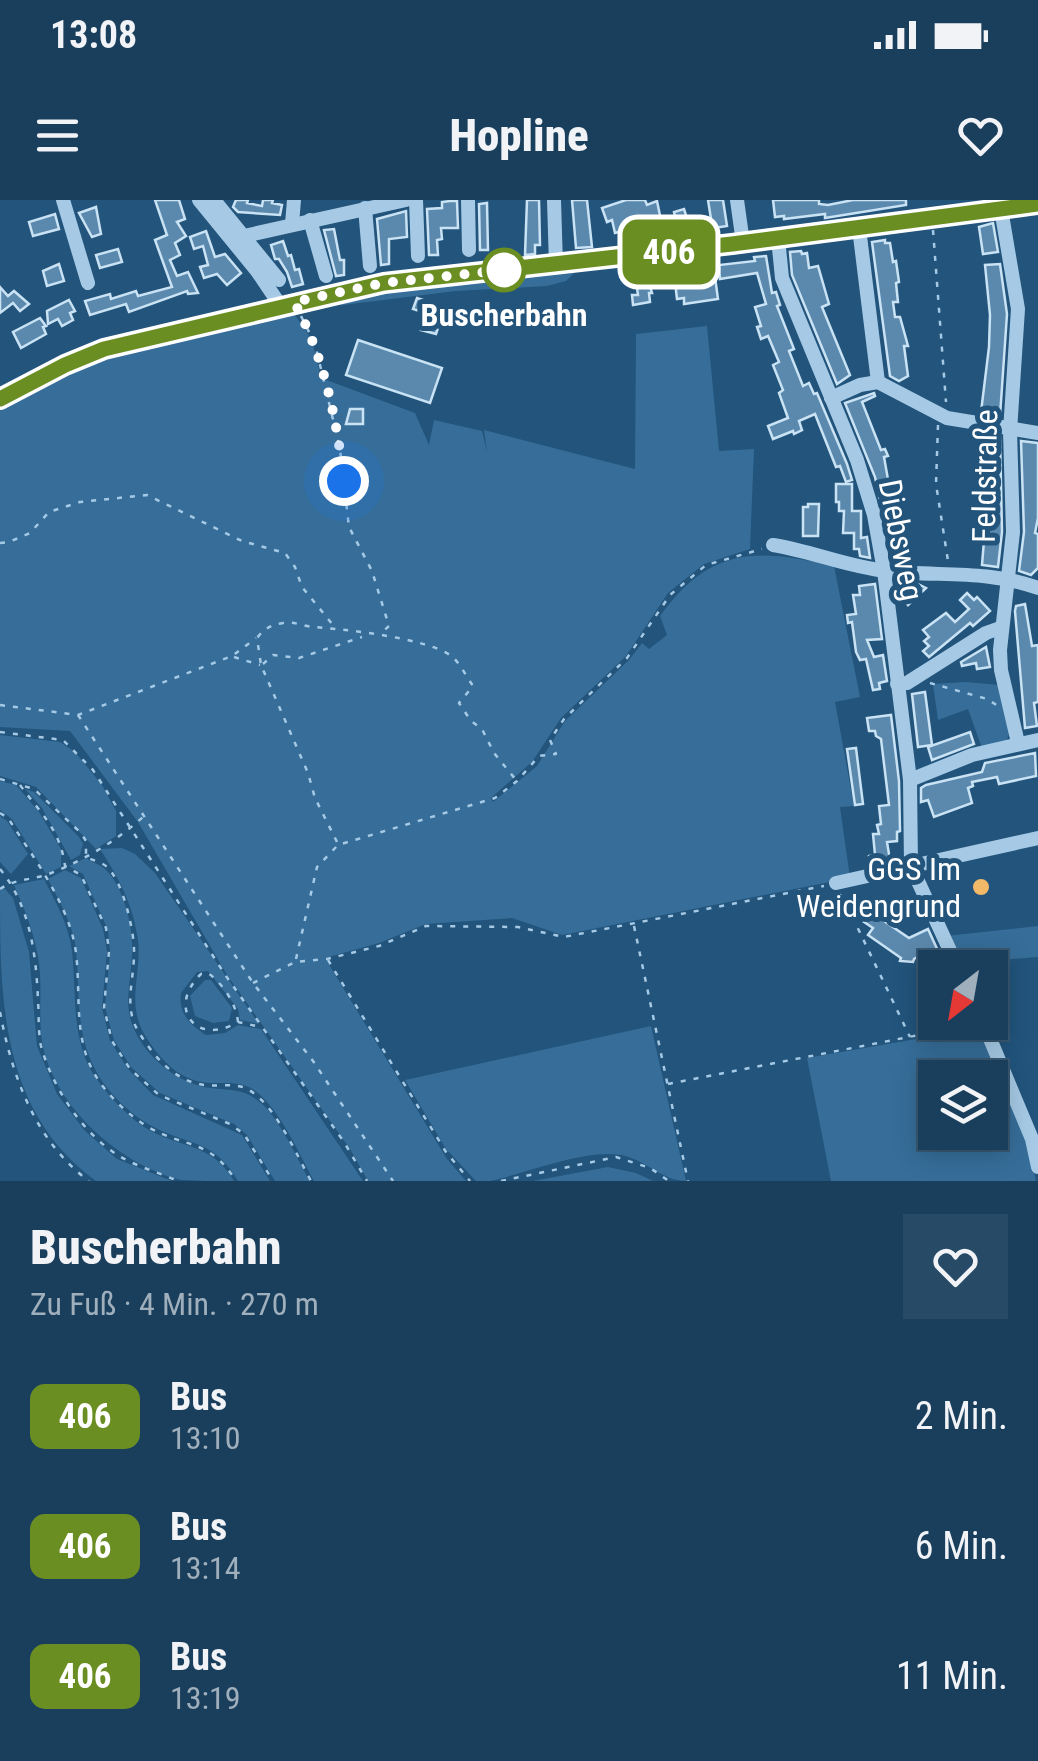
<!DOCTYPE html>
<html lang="de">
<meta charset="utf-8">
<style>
body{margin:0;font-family:"Roboto Condensed",sans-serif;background:#274a66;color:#f1f3f6;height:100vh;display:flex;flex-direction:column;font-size:38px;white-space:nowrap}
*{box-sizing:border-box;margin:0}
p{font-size:32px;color:#9fafbc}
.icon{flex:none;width:55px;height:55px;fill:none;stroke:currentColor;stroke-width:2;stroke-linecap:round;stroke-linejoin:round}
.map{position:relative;height:981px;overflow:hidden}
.panel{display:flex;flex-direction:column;background:#1a3f5d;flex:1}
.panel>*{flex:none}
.badge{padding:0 20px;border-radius:15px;font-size:35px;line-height:65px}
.needle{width:65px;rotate:211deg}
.fabs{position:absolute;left:918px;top:750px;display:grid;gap:20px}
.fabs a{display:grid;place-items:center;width:90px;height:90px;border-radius:0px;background:#1a3f5d;box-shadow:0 5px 25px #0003,0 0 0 2px #385872;font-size:50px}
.you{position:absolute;width:50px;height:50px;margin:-25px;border:8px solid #fff;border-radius:50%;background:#1a73e8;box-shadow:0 0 0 15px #1a73e833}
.map>.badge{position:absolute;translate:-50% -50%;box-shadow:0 0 0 5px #fff}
.round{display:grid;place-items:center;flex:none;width:105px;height:105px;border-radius:0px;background:#274a66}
.overview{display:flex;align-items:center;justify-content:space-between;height:170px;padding:0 30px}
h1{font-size:48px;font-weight:800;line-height:75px}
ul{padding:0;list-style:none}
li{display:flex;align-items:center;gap:30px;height:130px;padding:0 30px}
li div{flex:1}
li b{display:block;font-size:38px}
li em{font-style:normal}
li .badge{min-width:110px;font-weight:700;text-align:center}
.status{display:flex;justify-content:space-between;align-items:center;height:70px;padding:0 50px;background:#1a3f5d;direction:ltr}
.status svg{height:28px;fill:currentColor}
header{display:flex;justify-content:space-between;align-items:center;height:130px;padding:0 30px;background:#1a3f5d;font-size:45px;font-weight:800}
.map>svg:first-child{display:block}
</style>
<div class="status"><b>13:08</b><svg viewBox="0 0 49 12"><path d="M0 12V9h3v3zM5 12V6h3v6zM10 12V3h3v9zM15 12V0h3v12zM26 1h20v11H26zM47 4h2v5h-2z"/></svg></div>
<header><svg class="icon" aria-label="menu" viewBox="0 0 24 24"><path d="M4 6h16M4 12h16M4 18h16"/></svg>Hopline<svg class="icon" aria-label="heart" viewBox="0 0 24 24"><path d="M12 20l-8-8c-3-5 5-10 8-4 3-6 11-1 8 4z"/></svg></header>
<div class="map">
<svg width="1038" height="981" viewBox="0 0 1038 981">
<rect width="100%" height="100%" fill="#22547c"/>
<g fill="#366e99" fill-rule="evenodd">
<polygon points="574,73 566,81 547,86 456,91 343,105 331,103 368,91"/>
<path d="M290 108 312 140 321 178 415 213 429 245 434 220 482 231 487 252 484 230 635 269 636 134 707 126 719 251 754 249 750 349 704 364 668 393 626 456 561 518 532 562 491 598 493 602 537 566 565 521 629 460 642 443 649 449 667 435 660 416C710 346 757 348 834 366L860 497 835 502 854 606 840 607 850 678 562 735 512 718 426 724 379 743 325 758 447 959 466 981H368L350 949 227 775 138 622 70 531 0 527V209L76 168 146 144Z"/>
<polygon points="966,482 999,485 1010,530 1007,540 982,548 968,509 938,520 933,484"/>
<polygon points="0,535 60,542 75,552 102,585 116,611 116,636 96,649 36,587 0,576"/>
<polygon points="0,581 16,585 39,612 61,649 61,667 46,674 12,619 0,610"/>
<polygon points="25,589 34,592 79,637 83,644 80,655 71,660 42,608"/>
<polygon points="0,616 7,621 28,654 11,674 0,662"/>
<path d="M122 648 135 654 155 673 259 824 240 820 238 809 208 771 197 772 181 793C178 813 190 825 206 835L225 833 238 825 261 829 363 981H314C299 954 277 902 249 887 239 882 223 883 211 883 181 882 161 861 146 837 125 804 142 775 138 740 133 705 119 678 100 649Z"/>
<path d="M86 658C92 662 101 665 106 670 125 688 134 731 132 756 131 779 124 802 132 824 142 852 170 877 197 885 222 893 239 884 261 903 280 919 297 959 310 981H275L247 935 234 924 160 893 131 867 114 840 105 807 110 753 108 730 83 674 69 666Z"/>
<path d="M65 670 81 678 103 729 107 751 102 808 110 841 128 869 153 895 242 935 270 981H238C212 937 189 947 150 925 130 914 106 891 96 871 75 833 80 792 76 751 74 726 59 701 48 679Z"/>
<path d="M44 679C55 701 69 725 72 751 77 793 70 841 96 878 109 896 125 914 144 927 178 949 211 941 234 981 218 981 196 981 181 980 120 965 52 905 42 841 38 813 43 784 38 757 34 732 24 708 14 685Z"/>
<path d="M4 688 13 698 29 752 37 846 57 894 85 931 117 959 172 981H96C0 911 0 799 0 690Z"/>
<polygon points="1038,726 1038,757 960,763 946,736"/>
<polygon points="205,780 211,780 232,808 229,821 213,823 195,816 190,796"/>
<path d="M651 826 686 981C662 981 645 959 621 955 585 949 527 973 490 981H476L446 949 405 880Z"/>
<path d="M979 828 1028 943 1036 981H831L807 858ZM935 878H990V932H935Z"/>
<polygon points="608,967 636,973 653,981 533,981"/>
</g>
<g fill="#5b89ad" stroke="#c9e2f4" stroke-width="2.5">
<polygon points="155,0 179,0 185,19 177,22 186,36 175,43 180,55 170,60 177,76 188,72 198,93 188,94 187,91 129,112 126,104 90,115 85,101 110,94 111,99 136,91 138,96 172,87 155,40 167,35"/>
<polygon points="236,0 248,0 247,3 262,6 263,0 273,0 272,3 282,5 280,15 238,12 233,7"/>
<polygon points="527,0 539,0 540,45 535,45 535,54 525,55"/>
<polygon points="572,0 587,0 592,47 576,48"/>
<polygon points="626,0 645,0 647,5 657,1 663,30 653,31 652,23 615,33 612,20 607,22 602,8"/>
<polygon points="708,0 723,0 727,26 701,30 700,20 711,19"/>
<polygon points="773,0 819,0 819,4 828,5 853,0 906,0 906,5 825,18 825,14 784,19 784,16 775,17"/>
<polygon points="450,1 457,1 458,28 441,28 442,39 437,40 438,55 429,55 427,9 442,8 442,2"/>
<polygon points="487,3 488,50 480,50 479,4"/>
<polygon points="96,7 101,34 92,37 79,13"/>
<polygon points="684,9 690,28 678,30 674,12"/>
<polygon points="406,11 407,37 389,39 389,64 381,65 377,19"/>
<polygon points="55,14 59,29 33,36 29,22"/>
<polygon points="993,23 998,52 983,54 979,27"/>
<polygon points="334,29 340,60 344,60 344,75 336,76 324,30"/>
<polygon points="206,31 215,57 225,54 241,73 227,85 217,74 204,78 200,67 208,65 203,46 194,49 190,37"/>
<polygon points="885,40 885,43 890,43 893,62 896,61 899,82 896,83 898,102 893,102 895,117 900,117 908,146 904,146 908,176 899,181 890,176 872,42"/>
<polygon points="283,41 288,56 291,55 295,70 299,69 303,84 292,87 287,72 279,59 275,59 271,45"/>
<polygon points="118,49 122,62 100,68 96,55"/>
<polygon points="801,51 802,54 807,53 809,68 818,66 829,104 822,107 850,175 837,184 792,75 790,52"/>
<polygon points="766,56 772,93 776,92 780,105 777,106 794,149 789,151 803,186 809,183 814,194 817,193 847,264 852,280 846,282 840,266 836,267 815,214 799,221 802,230 794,234 793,231 773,239 768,226 788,218 779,193 783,190 773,165 779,162 768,136 761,139 757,127 761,126 755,107 766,104 757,73 720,79 719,65 755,61 754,57"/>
<polygon points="59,64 64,81 47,86 43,71"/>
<polygon points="1000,64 1007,114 1000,216 981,212 989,147 990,115 985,65"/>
<polygon points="646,73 652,93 649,93 650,102 633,105 632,95 638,95 635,74"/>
<polygon points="715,77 718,99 684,104 684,98 677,99 675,82"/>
<polygon points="0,87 8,96 14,91 29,104 20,111 13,103 0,113"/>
<polygon points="417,98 435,104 431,115 413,109"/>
<polygon points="69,100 75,111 70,113 73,120 62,126 58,119 48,124 47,111"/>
<polygon points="425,114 441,119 436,134 421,130"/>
<polygon points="40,118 46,126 43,127 46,134 21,148 13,132"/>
<polygon points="358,140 442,168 430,203 346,175"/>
<polygon points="874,193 875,196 862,202 881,250 885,249 888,256 884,257 889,285 895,284 910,356 903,362 893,361 875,277 845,203"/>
<polygon points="350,209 363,209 363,224 346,224"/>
<polygon points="988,237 1000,237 1002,332 998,367 982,365 986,316 982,294 987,293 987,278 982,278 983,240 988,241"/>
<polygon points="1021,241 1038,243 1038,318 1035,333 1038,334 1038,368 1031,375 1019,371 1024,332"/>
<polygon points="836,284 852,284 852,311 861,311 861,338 867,337 870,358 860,356 859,349 854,349 854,333 843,333 844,311 839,311 839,302 836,302"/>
<polygon points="808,304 819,304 818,336 803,336 803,307 808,307"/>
<polygon points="875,384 882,439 867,440 874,457 883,455 887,481 879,483 880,489 873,490 866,459 860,460 856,452 852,422 848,423 847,415 856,414 853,395 860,395 859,386"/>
<polygon points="918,384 926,388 908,405 903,398"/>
<polygon points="967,393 974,400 977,397 990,411 973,426 970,423 929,457 923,451 929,446 924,441 929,437 923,430 946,413 955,422 969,409 960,400"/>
<polygon points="1025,404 1032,446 1038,445 1038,502 1034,503 1037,526 1025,528 1015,411 1016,406"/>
<polygon points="986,447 990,467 977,469 976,463 962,466 961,462"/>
<polygon points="925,492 932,545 918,547 912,494"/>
<polygon points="891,515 899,581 900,631 897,632 897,641 887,642 890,660 870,665 869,656 875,655 873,634 879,634 877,625 881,624 879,606 889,605 881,539 876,536 875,531 869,531 867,518"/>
<polygon points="970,532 974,544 932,560 928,547"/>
<polygon points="856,548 863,604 855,605 847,549"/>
<polygon points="1035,553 1036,576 999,584 997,577 972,582 973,586 968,588 972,603 934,617 928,600 921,602 921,588 926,585 982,572 985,563"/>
<polygon points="871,712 909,738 928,729 938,751 931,755 930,751 914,759 913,762 900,761 901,758 868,735 873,728 864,722"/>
</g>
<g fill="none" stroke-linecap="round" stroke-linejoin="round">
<g stroke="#a6cae5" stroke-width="2.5" stroke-dasharray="5 8" stroke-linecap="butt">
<polyline points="933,30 946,202"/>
<polyline points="301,116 315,144 340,249 349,327 372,371 389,426 380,434"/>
<polyline points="938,225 936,284 948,361"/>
<polyline points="0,343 9,342 30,333 49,312 80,302 147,295 242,341 285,353 295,367 302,387 333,425"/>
<polyline points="234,457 260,465"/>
<polyline points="263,464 273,455 299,458 362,437"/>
<polyline points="930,483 987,499 998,506"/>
<polyline points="0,505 78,515 232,456 256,438"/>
<polyline points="78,515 253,783 313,861 393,981"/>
<polyline points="0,532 63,540 93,570 226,776 344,942 367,981"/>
<path d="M0 579 34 589 81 633 86 641V657C92 660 102 662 107 667 123 681 135 733 134 754 134 779 124 806 137 829 151 853 171 878 199 884 213 888 231 882 245 888 274 901 296 954 311 981"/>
<path d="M20 585C41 614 60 629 65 666L81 675 106 728 109 751 104 808 112 841 130 869 159 895 230 924 244 934 273 981"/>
<path d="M0 613 8 618C33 657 66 700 75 746 82 790 72 833 94 873 106 894 128 915 148 927 187 949 209 938 236 981"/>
<path d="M337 642 315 598 308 573 261 465 257 438C265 428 271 425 283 423 293 421 303 426 313 427 344 429 425 438 450 455 459 461 466 476 473 486L459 503 471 521 482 529 494 553 516 580"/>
<path d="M0 669C30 706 36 753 38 800 39 814 38 832 41 846 52 887 84 936 121 957 138 967 160 973 178 981"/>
<path d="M0 689C15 679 30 680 46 675 81 662 117 641 144 616"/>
<polyline points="841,693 910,837"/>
<polyline points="634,726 688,981"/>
<polyline points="296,759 317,667 338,645 495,598 517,581 539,556 556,554 550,540 564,519 627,458 670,395 706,365 762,349"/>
<polyline points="328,760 446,952 470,981"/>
<polyline points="253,783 295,762 327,759 379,746 426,726 518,727 564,737 824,686"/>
<path d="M0 812C12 876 35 941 89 981"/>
<path d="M238 822C236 803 223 784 208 773L201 774C166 808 196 847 238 822L261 827"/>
<polyline points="668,884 970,825"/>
<polyline points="501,981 616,957 650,968 669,981"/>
</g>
<g stroke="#a6cae5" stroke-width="14">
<polyline points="63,0 88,83"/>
<polyline points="199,0 257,71 280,105"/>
<polyline points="214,0 279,80"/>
<polyline points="416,0 418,56"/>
<polyline points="468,0 469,50"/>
<polyline points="554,0 556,65"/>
<polyline points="737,0 743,43"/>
<polyline points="365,8 370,66"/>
<polyline points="1001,9 1018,109 1010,231 1013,332 1000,450 1001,470 1018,543"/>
<polyline points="310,20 326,76"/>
<polyline points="292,24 294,0"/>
<polyline points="859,28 878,182"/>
<polyline points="244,36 406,0"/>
<polyline points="778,38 782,78 857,260 874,315 884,371 910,580 911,666 958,768"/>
<polyline points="831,198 860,185 878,182 947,218 1038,233"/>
<path d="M773 345C811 351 848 367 886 371 940 377 984 369 1038 388"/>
<polyline points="897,484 907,483 986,433 1000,428"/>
<polyline points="910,580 972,555 1038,540"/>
<polyline points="836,683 1038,638"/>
<polyline points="983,822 1032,939 1038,967"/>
</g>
<polyline stroke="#e6f2fd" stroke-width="18" points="0,199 65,165 104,149 384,83 732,44 1038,4"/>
</g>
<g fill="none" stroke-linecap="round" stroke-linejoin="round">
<defs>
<polyline id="line" points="0,199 65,165 104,149 384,83 732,44 1038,4"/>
</defs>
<use href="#line" stroke="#fff" stroke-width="22"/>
<use href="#line" stroke="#6b8e23" stroke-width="15"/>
<path stroke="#fff" stroke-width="10" stroke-dasharray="0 18" d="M344 281C337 221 324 155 294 102L384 83 504 70"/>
</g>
<circle fill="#fff" stroke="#6b8e23" stroke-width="5" cx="504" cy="70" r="20"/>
<circle fill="#f1b968" stroke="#22547c" stroke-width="4" cx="981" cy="687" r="10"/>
<g text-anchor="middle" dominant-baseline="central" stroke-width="10" stroke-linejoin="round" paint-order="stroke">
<g font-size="32" font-weight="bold" fill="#fff" stroke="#22547c">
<text x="504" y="115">Buscherbahn</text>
</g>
<g font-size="32" fill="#fff" stroke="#22547c">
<text transform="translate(985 276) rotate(-89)">Feldstraße</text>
<text transform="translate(901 340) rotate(79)">Diebsweg</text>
</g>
<g font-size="32" fill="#fff" stroke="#22547c" text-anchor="end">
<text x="961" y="669">GGS Im<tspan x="961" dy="37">Weidengrund</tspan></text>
</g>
</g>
</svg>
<div class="fabs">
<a><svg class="needle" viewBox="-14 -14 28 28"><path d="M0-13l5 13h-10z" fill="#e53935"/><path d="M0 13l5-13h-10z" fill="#9fafbc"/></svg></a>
<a><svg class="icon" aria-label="layers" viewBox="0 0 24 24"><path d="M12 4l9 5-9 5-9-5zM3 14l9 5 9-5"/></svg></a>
</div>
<div class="you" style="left:344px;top:281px"></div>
<b class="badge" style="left:669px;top:52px;background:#6b8e23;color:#fff">406</b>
</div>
<section class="panel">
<div class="overview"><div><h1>Buscherbahn</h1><p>Zu Fuß · 4 Min. · 270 m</p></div><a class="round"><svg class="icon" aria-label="heart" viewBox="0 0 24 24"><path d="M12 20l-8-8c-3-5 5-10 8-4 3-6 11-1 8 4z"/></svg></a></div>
<ul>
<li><span class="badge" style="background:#6b8e23;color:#fff">406</span><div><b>Bus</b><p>13:10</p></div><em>2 Min.</em></li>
<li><span class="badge" style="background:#6b8e23;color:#fff">406</span><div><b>Bus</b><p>13:14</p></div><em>6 Min.</em></li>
<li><span class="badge" style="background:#6b8e23;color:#fff">406</span><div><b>Bus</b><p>13:19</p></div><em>11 Min.</em></li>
</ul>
</section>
